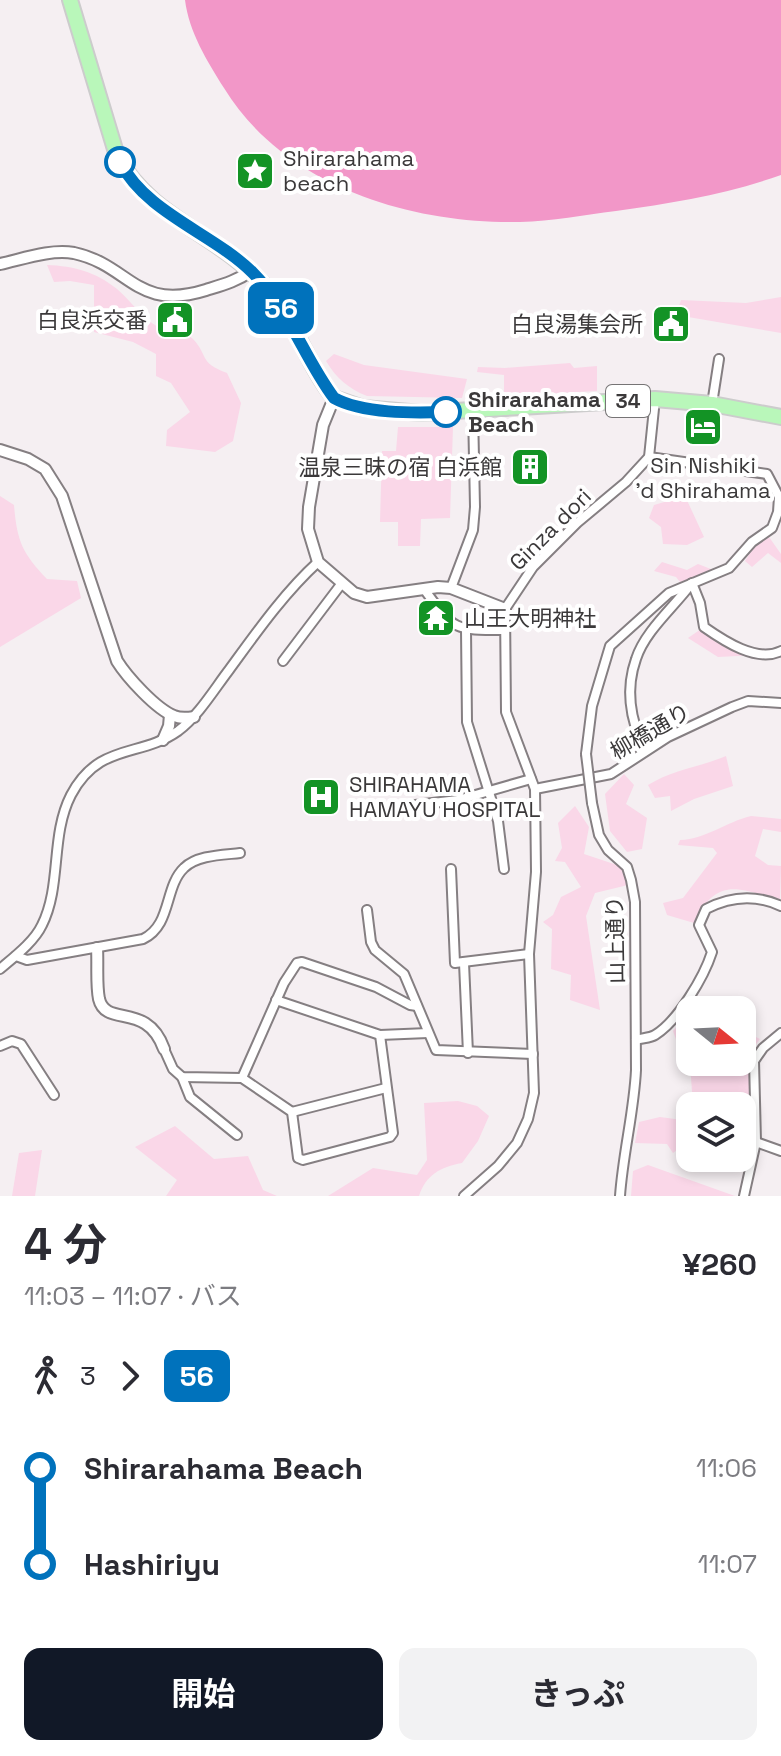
<!DOCTYPE html>
<html lang="ja">
<meta charset="utf-8">
<style>
body{margin:0;font-family:"Space Grotesk","Noto Sans JP",sans-serif;background:#f2f2f3;color:#2b2b33;height:100vh;display:flex;flex-direction:column;font-size:30px;white-space:nowrap}
*{box-sizing:border-box;margin:0}
p{font-size:26px;color:#7c7c81}
.icon{flex:none;width:44px;height:44px;fill:none;stroke:currentColor;stroke-width:2;stroke-linecap:round;stroke-linejoin:round}
.map{position:relative;height:1196px;overflow:hidden}
.sheet{display:flex;flex-direction:column;background:#fff;flex:1}
.sheet>*{flex:none}
.badge{padding:0 16px;border-radius:12px;font-size:28px;line-height:52px}
.needle{width:52px;rotate:108deg}
.tools{position:absolute;left:676px;top:996px;display:grid;gap:16px}
.tools a{display:grid;place-items:center;width:80px;height:80px;border-radius:16px;background:#fff;box-shadow:0 4px 12px #0003;font-size:40px}
.map>.badge{position:absolute;translate:-50% -50%;box-shadow:0 0 0 4px #fff}
.legs{display:flex;align-items:center;gap:12px;height:88px;padding:0 24px;font-size:26px}
.legs p{margin-inline-start:auto}
.headline{display:flex;align-items:center;justify-content:space-between;height:136px;padding:0 24px}
h1{font-size:44px;font-weight:700;line-height:60px}
.button{display:flex;gap:16px;margin-top:auto;padding:16px 24px}
.button a{flex:1;height:92px;border-radius:16px;background:#111827;color:#fff;font-size:32px;font-weight:700;line-height:92px;text-align:center}
.button a+a{background:#f2f2f3;color:#2b2b33}
ul{padding:0 24px;list-style:none}
li{display:flex;align-items:center;gap:28px;height:96px;font-size:30px}
li i{display:grid;place-items:center;width:12px;height:100%;margin:0 10px;background:currentColor}
li i::after{content:'';width:20px;height:20px;margin:-10px;border:6px solid;border-radius:50%;background:#fff}
li p{margin-inline-start:auto}
li:first-child i{background:linear-gradient(#0000 50%,currentColor 0)}
li:last-child i{background:linear-gradient(currentColor 50%,#0000 0)}
.map>svg:first-child{display:block}
</style>
<div class="map">
<svg width="781" height="1196" viewBox="0 0 781 1196">
<rect width="100%" height="100%" fill="#f5eff2"/>
<g fill="#fad7e8">
<path d="M47 265C74 266 96 272 117 289 131 301 142 318 158 327 169 333 184 330 193 339 209 356 198 362 227 373L241 403 233 441 215 452 166 446 167 430 190 412 171 383 156 376V354L133 342 94 332V285L70 281 54 282Z"/>
<polygon points="781,297 781,333 688,317 679,306 681,300 746,303"/>
<path d="M334 354 364 365 467 379 462 398 367 396C349 389 336 378 326 361Z"/>
<polygon points="570,363 574,368 597,366 597,391 504,396 504,375 477,372 478,367 505,368"/>
<polygon points="398,427 453,427 450,518 421,519 420,546 398,546 398,522 380,522 382,451 396,451"/>
<path d="M0 496 14 505C17 541 22 553 47 579L77 581 81 598 0 647Z"/>
<polygon points="685,496 704,537 687,545 663,544 661,527 649,518 654,505"/>
<polygon points="769,537 781,554 781,563 768,553 752,567 745,561 755,545"/>
<polygon points="662,562 687,570 698,564 716,571 680,582 676,577 654,571"/>
<polygon points="704,627 757,655 718,657 688,638"/>
<path d="M726 756 733 786 694 799 671 811 670 796 655 798 648 785C672 770 700 767 726 756Z"/>
<polygon points="624,774 634,785 626,804 647,818 642,849 627,852 610,831 605,794"/>
<polygon points="575,806 589,827 584,854 620,866 628,885 595,893 586,916 600,1010 570,1000 571,975 551,969 552,929 543,922 553,915 561,897 581,887 565,862 555,861 562,848 558,823"/>
<path d="M751 816 781 819V832L763 829 755 856 768 865 781 866 780 900C737 888 717 876 694 923L667 915 663 903 683 898 717 853 713 848 678 845 680 840C706 839 726 822 751 816Z"/>
<polygon points="690,1012 690,1062 742,1062 742,1030 760,1039 747,1056 751,1091 747,1133 742,1134 742,1106 693,1106 690,1063 680,1051 673,1031"/>
<path d="M458 1101 477 1106 489 1116 478 1141 462 1163C440 1167 426 1175 419 1196H328L373 1168 417 1175 427 1160 424 1103Z"/>
<polygon points="660,1117 690,1121 690,1140 673,1153 667,1144 635,1143 639,1122"/>
<polygon points="175,1126 214,1159 248,1156 263,1190 277,1196 166,1196 177,1180 135,1147"/>
<polygon points="42,1150 35,1196 12,1196 19,1153"/>
<polygon points="648,1165 735,1196 631,1196 633,1171"/>
</g>
<path fill="#f297c8" d="M185 0H781V175C727 194 673 203 616 211 584 215 552 221 520 222 410 224 284 186 224 88 207 61 189 32 185 0Z"/>
<g fill="none" stroke-linecap="round" stroke-linejoin="round">
<defs>
<g id="minor">
<polyline points="712,404 719,359"/>
<path d="M692 583 700 603 704 627C724 641 757 663 781 651"/>
<polyline points="451,588 473,530 475,507 473,410"/>
<path d="M424 589C454 630 452 630 504 630"/>
<polyline points="466,630 467,722 498,821 504,869"/>
<polyline points="283,661 342,583"/>
<path d="M645 750C631 722 625 690 636 659 645 631 674 607 691 584"/>
<polyline points="586,754 592,706 610,646 669,593 729,568 752,542 772,528 778,512 779,497 767,474 649,457"/>
<polyline points="535,789 611,774 668,737 732,707 748,701 781,703"/>
<path d="M592 803 599 835 608 850 627 867 631 880 635 902 636 1070C634 1112 623 1153 620 1196"/>
<polyline points="407,806 458,800 531,779"/>
<polyline points="451,869 455,963 529,954"/>
<polyline points="367,910 371,942 375,950 404,974 436,1050 533,1054"/>
<path d="M16 956 27 960 143 939C172 925 164 887 184 868 197 855 223 855 240 853"/>
<polyline points="464,963 468,1053"/>
<path d="M0 969C14 957 34 942 42 925 62 885 50 836 71 795 99 742 140 758 178 731 199 715 213 691 229 670 256 633 284 593 318 562"/>
<polyline points="276,1000 380,1035 428,1033"/>
<polyline points="380,1035 393,1133 390,1137 303,1160 298,1158 292,1112 242,1078 284,983 297,963 302,962 376,987 410,1005 417,1006"/>
<path d="M636 1040C642 1038 650 1038 655 1035 678 1021 704 977 712 952L699 925 706 909C731 896 755 894 781 906"/>
<polyline points="0,1046 12,1041 21,1044 54,1095"/>
<polyline points="164,1049 173,1069 182,1077 242,1078"/>
<polyline points="182,1077 190,1097 237,1135"/>
<polyline points="292,1112 386,1088"/>
<polyline points="756,1142 781,1151"/>
<polyline points="464,1196 498,1166 517,1143 528,1119 534,1093 529,954 536,872 535,789 506,712 505,609 533,567 577,523 626,482 649,457 655,399"/>
<polyline points="744,1196 756,1142 754,1061 763,1048 781,1033"/>
</g>
<g id="tertiary">
<path d="M0 264C23 259 50 249 74 253 130 265 136 312 206 290 222 285 237 281 251 271"/>
<polyline points="334,398 323,425 309,507 308,529 318,562 354,593 367,597 438,587 451,588 505,609"/>
<path d="M0 450 28 459 45 469 62 496 117 661C127 677 156 709 174 716 181 719 187 718 194 717"/>
<polyline points="163,740 169,726 170,715"/>
<path d="M97 948C98 964 96 984 99 999 106 1028 147 1001 164 1049"/>
</g>
<path id="primary" d="M70 0 117 156C148 216 220 236 263 284 294 317 306 363 334 398L363 408 421 413 655 399 712 404 781 417"/>
</defs>
<use href="#minor" stroke="#857f82" stroke-width="12"/>
<use href="#tertiary" stroke="#857f82" stroke-width="14"/>
<use href="#primary" stroke="#ccc" stroke-width="18"/>
<use href="#minor" stroke="#fff" stroke-width="8"/>
<use href="#tertiary" stroke="#fff" stroke-width="10"/>
<use href="#primary" stroke="#b9f7ba" stroke-width="14"/>
<defs>
<polyline id="minor-bridge" points="586,754 592,803"/>
</defs>
<use href="#minor-bridge" stroke="#857f82" stroke-width="12" stroke-linecap="butt"/>
<use href="#minor-bridge" stroke="#fff" stroke-width="8"/>
</g>
<g fill="none" stroke-linecap="round" stroke-linejoin="round">
<defs>
<path id="line-1" d="M120 162C147 214 213 233 253 273 289 309 304 358 334 398 363 414 413 413 446 412"/>
</defs>
<use href="#line-1" stroke="#fff" stroke-width="18"/>
<use href="#line-1" stroke="#0072bc" stroke-width="12"/>
</g>
<defs>
<symbol id="sight-square" viewBox="-11 -11 22 22"><rect x="-9" y="-9" width="18" height="18" rx="4" fill="#139325" stroke="#fff"/><path d="M0-6L1.8-2.2L6-1.7L2.9 1.2L3.7 5.4L0 3.3L-3.7 5.4L-2.9 1.2L-6-1.7L-1.8-2.2Z" fill="#fff"/></symbol>
<symbol id="civic-square" viewBox="-11 -11 22 22"><rect x="-9" y="-9" width="18" height="18" rx="4" fill="#139325" stroke="#fff"/><path d="M-.6-6.5H3V-4.5H.6V-3L4-1V1h2V6H-6V1h2V-1L-.6-3ZM-1.2 2.5V6h2.4V2.5Z" fill="#fff"/></symbol>
<symbol id="hotel-square" viewBox="-11 -11 22 22"><rect x="-9" y="-9" width="18" height="18" rx="4" fill="#139325" stroke="#fff"/><path d="M-6-4.5h1.5V1H6V5H4.5V3h-9V5H-6ZM-4 0a1.8 1.8 0 1 1 3.6 0ZM.5 0V-2.5h3Q6-2.5 6 0Z" fill="#fff"/></symbol>
<symbol id="building-square" viewBox="-11 -11 22 22"><rect x="-9" y="-9" width="18" height="18" rx="4" fill="#139325" stroke="#fff"/><path d="M-4-6H4V6H1V3H-1V6H-4ZM-2.5-4.3h1.7v1.8h-1.7ZM.8-4.3h1.7v1.8H.8ZM-2.5-1h1.7V.8h-1.7ZM.8-1h1.7V.8H.8Z" fill="#fff"/></symbol>
<symbol id="temple-square" viewBox="-11 -11 22 22"><rect x="-9" y="-9" width="18" height="18" rx="4" fill="#139325" stroke="#fff"/><path d="M0-6L5-2H3V0L6.5 2.5H4V6H1.5V3h-3V6H-4V2.5H-6.5L-3 0V-2H-5Z" fill="#fff"/></symbol>
<symbol id="hospital-square" viewBox="-11 -11 22 22"><rect x="-9" y="-9" width="18" height="18" rx="4" fill="#139325" stroke="#fff"/><path d="M-5-5h3v3.5h4V-5h3V5h-3V1.5h-4V5h-3Z" fill="#fff"/></symbol>
</defs>
<g fill-rule="evenodd">
<use href="#sight-square" x="233" y="149" width="44" height="44"/>
<use href="#civic-square" x="153" y="298" width="44" height="44"/>
<use href="#civic-square" x="649" y="302" width="44" height="44"/>
<use href="#hotel-square" x="681" y="405" width="44" height="44"/>
<use href="#building-square" x="508" y="445" width="44" height="44"/>
<use href="#temple-square" x="414" y="596" width="44" height="44"/>
<use href="#hospital-square" x="299" y="775" width="44" height="44"/>
</g>
<g fill="#fff" stroke="#0072bc" stroke-width="4">
<circle cx="120" cy="162" r="14"/>
<circle cx="446" cy="412" r="14"/>
</g>
<g text-anchor="middle" dominant-baseline="central" stroke-width="8" stroke-linejoin="round" paint-order="stroke">
<rect fill="#fff" stroke="#767475" stroke-width="2" x="606" y="385" width="44" height="32" rx="6"/>
<g font-size="20" font-weight="bold" fill="#3b393a">
<text x="628" y="401">34</text>
</g>
<g font-size="22" fill="#3b393a" stroke="#fff" text-anchor="start">
<text x="283" y="158">Shirarahama<tspan x="283" dy="25">beach</tspan></text>
<text x="147" y="320" text-anchor="end">白良浜交番</text>
<text x="643" y="324" text-anchor="end">白良湯集会所</text>
<text x="703" y="465" text-anchor="middle">Sin Nishiki<tspan x="703" dy="25">'d Shirahama</tspan></text>
<text x="502" y="467" text-anchor="end">温泉三昧の宿 白浜館</text>
<text x="464" y="618">山王大明神社</text>
<text x="349" y="784">SHIRAHAMA<tspan x="349" dy="25">HAMAYU HOSPITAL</tspan></text>
</g>
<g font-size="22" font-weight="bold" fill="#3b393a" stroke="#fff" text-anchor="start">
<text x="468" y="399">Shirarahama<tspan x="468" dy="25">Beach</tspan></text>
</g>
<g font-size="22" fill="#3b393a" stroke="#fff">
<text transform="translate(550 529) rotate(-45)">Ginza dori</text>
<text transform="translate(650 731) rotate(-30)">柳橋通り</text>
<text transform="translate(615 940) rotate(-91)">山上通り</text>
</g>
</g>
</svg>
<div class="tools">
<a><svg class="needle" viewBox="-14 -14 28 28"><path d="M0-13l5 13h-10z" fill="#e53935"/><path d="M0 13l5-13h-10z" fill="#7c7c81"/></svg></a>
<a><svg class="icon" aria-label="layers" viewBox="0 0 24 24"><path d="M12 4l9 5-9 5-9-5zM3 14l9 5 9-5"/></svg></a>
</div>
<b class="badge" style="left:281px;top:308px;background:#0072bc;color:#fff">56</b>
</div>
<section class="sheet">
<div class="headline"><div><h1>4 分</h1><p>11:03 – 11:07 · バス</p></div><b>¥260</b></div>
<div class="legs"><svg class="icon" aria-label="walk" viewBox="0 0 24 24"><circle cx="13" cy="4" r="2"/><path d="M13 8l-2 6 4 7M11 14l-3 7M7 12l3-4h3l4 4"/></svg>3<svg class="icon" aria-label="forward" viewBox="0 0 24 24"><path d="M9 5l7 7-7 7"/></svg><b class="badge" style="background:#0072bc;color:#fff">56</b></div>
<ul>
<li><i style="color:#0072bc"></i><b>Shirarahama Beach</b><p>11:06</p></li>
<li><i style="color:#0072bc"></i><b>Hashiriyu</b><p>11:07</p></li>
</ul>
<div class="button"><a>開始</a><a>きっぷ</a></div>
</section>
